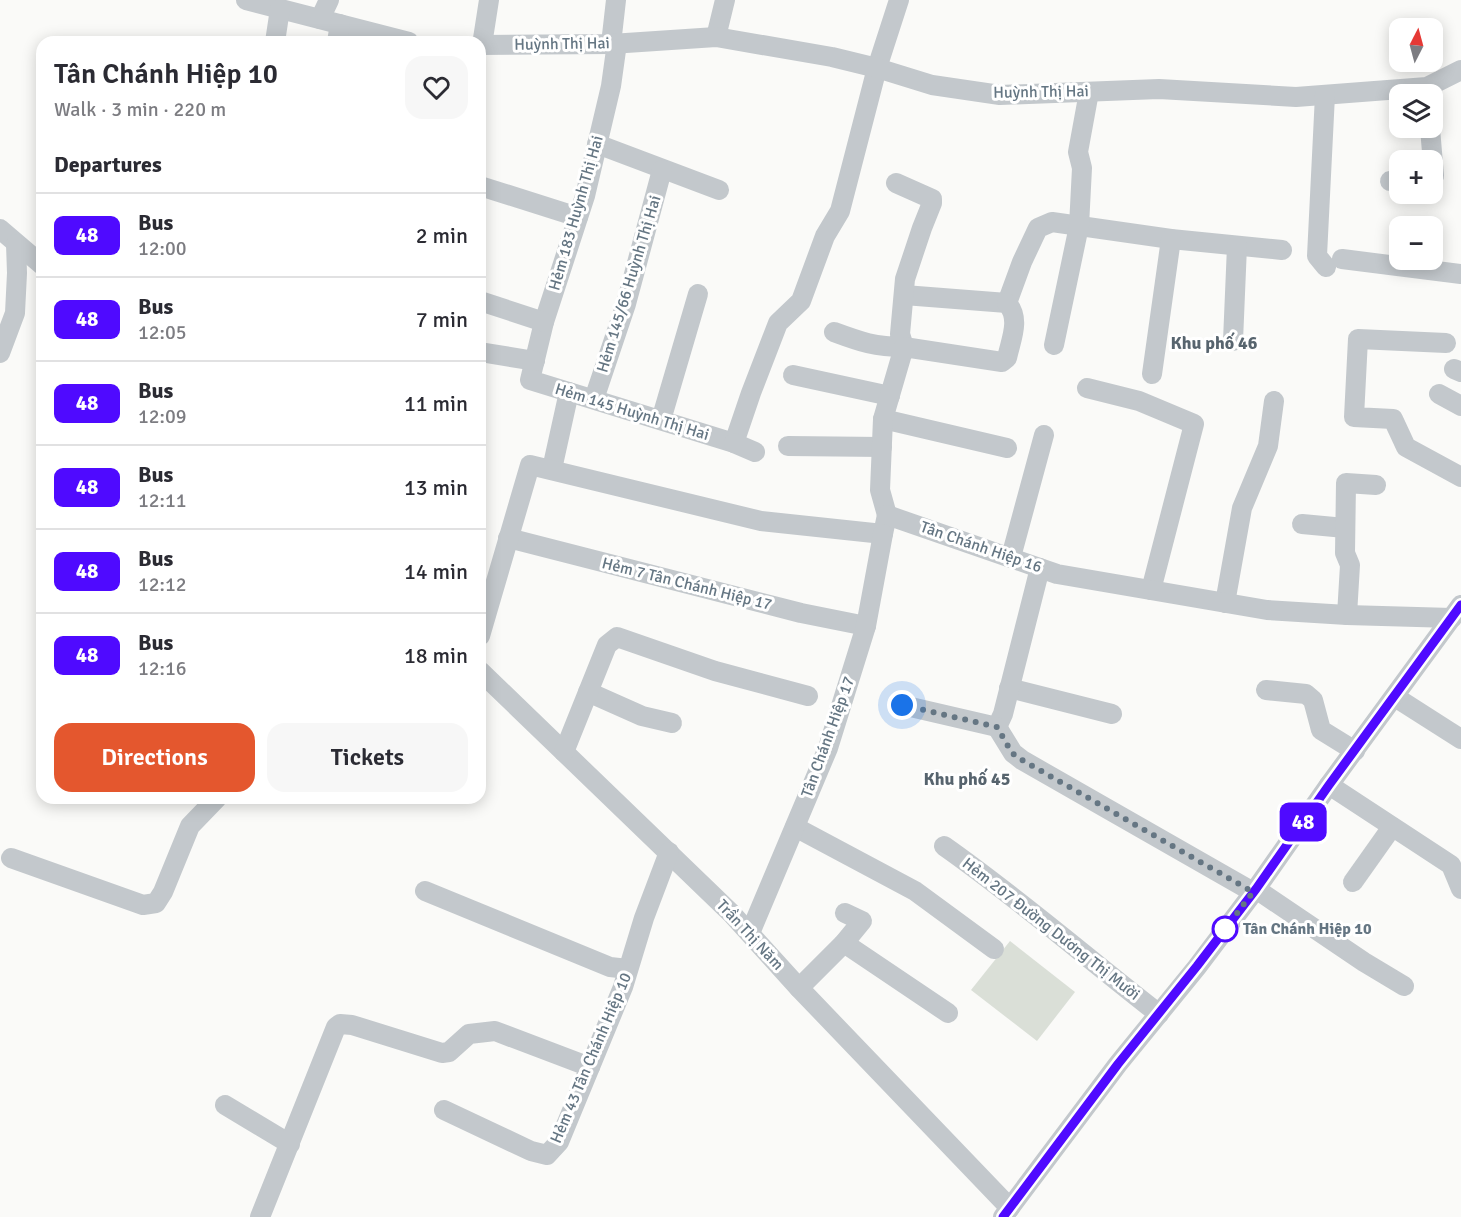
<!DOCTYPE html>
<meta charset="utf-8">
<style>
body{margin:0;font-family:Signika,sans-serif;background:#f7f7f7;color:#2b2b33;height:100vh;display:flex;flex-direction:column;font-size:22px;white-space:nowrap}
*{box-sizing:border-box;margin:0}
p{font-size:20px;color:#7c7c81}
.icon{flex:none;width:33px;height:33px;fill:none;stroke:currentColor;stroke-width:2;stroke-linecap:round;stroke-linejoin:round}
.map{position:relative;flex:1;overflow:hidden}
.sheet{position:absolute;left:36px;top:36px;width:450px;height:768px;display:flex;flex-direction:column;background:#fff;border-radius:18px;box-shadow:0 3px 15px #0003}
.sheet>*{flex:none}
.badge{padding:0 12px;border-radius:9px;font-size:21px;line-height:39px}
.needle{width:39px;rotate:6deg}
.controls{position:absolute;left:1389px;top:18px;display:grid;gap:12px}
.controls a{display:grid;place-items:center;width:54px;height:54px;border-radius:12px;background:#fff;box-shadow:0 3px 15px #0003;font-size:30px}
.you{position:absolute;width:30px;height:30px;margin:-15px;border:4px solid #fff;border-radius:50%;background:#1a73e8;box-shadow:0 0 0 9px #1a73e833}
.map>.badge{position:absolute;translate:-50% -50%;box-shadow:0 0 0 3px #fff}
h2{padding:0 18px;font-size:22px;line-height:54px}
.round{display:grid;place-items:center;flex:none;width:63px;height:63px;border-radius:18px;background:#f7f7f7}
.summary{display:flex;align-items:center;justify-content:space-between;height:102px;padding:0 18px}
h1{font-size:28px;font-weight:600;line-height:45px}
.button{display:flex;gap:12px;margin-top:auto;padding:12px 18px}
.button a{flex:1;height:69px;border-radius:18px;background:#e4572e;color:#fff;font-size:24px;font-weight:600;line-height:69px;text-align:center}
.button a+a{background:#f7f7f7;color:#2b2b33}
ul{padding:0;list-style:none}
li{display:flex;align-items:center;gap:18px;height:84px;padding:0 18px;border-top:2px solid #e1e1e2}
li div{flex:1}
li b{display:block;font-size:22px}
li em{font-style:normal}
li .badge{min-width:66px;font-weight:700;text-align:center}
.map>svg:first-child{display:block}
</style>
<div class="map">
<svg width="1461" height="1217" viewBox="0 0 1461 1217">
<rect width="100%" height="100%" fill="#fafaf8"/>
<polygon fill="#dadfd7" points="1010,941 1075,992 1037,1041 971,990"/>
<g fill="none" stroke-linecap="round" stroke-linejoin="round">
<g stroke="#c3c8cc" stroke-width="20">
<polyline points="246,0 409,42"/>
<polyline points="320,19 329,0"/>
<polyline points="716,37 725,0"/>
<polyline points="275,42 280,9"/>
<polyline points="337,42 340,24"/>
<polyline points="617,43 611,86 585,196 544,322 530,380 734,443 751,393 778,323 801,301 825,236 840,211 877,68 899,0"/>
<polyline points="611,44 616,0"/>
<polyline points="480,45 611,44 716,37 832,57 877,68 932,85 1000,95 1159,89 1296,97 1427,87 1461,70"/>
<polyline points="482,45 489,0"/>
<polyline points="1325,95 1317,256 1326,267"/>
<polyline points="1430,128 1434,176 1432,176"/>
<polyline points="597,144 719,190"/>
<polyline points="1390,181 1400,180"/>
<polyline points="480,186 578,217"/>
<polyline points="0,229 42,265"/>
<polyline points="1342,259 1461,274"/>
<polyline points="904,295 1007,303 1022,262 1038,228 1052,222 1171,239 1282,250"/>
<polyline points="480,301 544,322"/>
<path d="M834 332C861 342 875 347 904 347L900 334 905 279 922 228 932 203V199L896 183"/>
<polyline points="1233,341 1237,246"/>
<polyline points="1446,343 1358,339 1354,417 1393,419 1406,447 1461,477"/>
<polyline points="1054,345 1079,226 1082,168 1078,152 1089,92"/>
<polyline points="480,352 535,361"/>
<polyline points="0,353 15,313 17,273 16,244"/>
<polyline points="1454,369 1461,372"/>
<polyline points="1152,374 1171,239"/>
<polyline points="793,375 890,396"/>
<polyline points="1087,388 1139,401 1194,424 1151,590"/>
<polyline points="1439,394 1461,406"/>
<polyline points="594,399 626,304 662,170"/>
<polyline points="883,419 1007,448"/>
<polyline points="661,420 698,294"/>
<polyline points="734,443 755,452"/>
<polyline points="788,446 882,447"/>
<polyline points="552,469 569,392"/>
<path d="M887 515 880 490 883 419 904 347 1002 362 1007 358C1011 339 1021 319 1007 303"/>
<polyline points="1302,524 1345,528"/>
<polyline points="508,538 801,613 866,626"/>
<polyline points="1011,557 1044,435"/>
<polyline points="1225,603 1242,508 1268,446 1274,401"/>
<polyline points="1347,615 1350,565 1345,553 1346,483 1376,485"/>
<polyline points="480,636 530,465 761,521 883,534 887,515 1057,574 1267,610 1347,615 1452,618"/>
<polyline points="480,671 732,914 799,988 1010,1208"/>
<polyline points="1009,688 1112,714"/>
<polyline points="1266,690 1306,694 1313,700 1321,730 1355,751"/>
<polyline points="588,692 642,716 672,723"/>
<polyline points="1395,697 1461,739"/>
<polyline points="902,705 997,727 1003,714 1040,568"/>
<polyline points="997,727 1013,753 1022,760 1253,892"/>
<polyline points="564,752 607,645 617,637 715,671 808,696"/>
<polyline points="1329,785 1451,865 1461,889"/>
<polyline points="795,827 915,891 994,949"/>
<path d="M944 846C1018 898 1087 958 1159 1014"/>
<polyline points="11,858 143,905 156,903 163,892 190,826 217,798"/>
<polyline points="1353,882 1392,827"/>
<polyline points="1256,889 1364,962 1404,986"/>
<polyline points="425,891 610,967 628,969"/>
<polyline points="750,933 828,748 866,626 883,534"/>
<polyline points="844,943 948,1013"/>
<polyline points="799,988 844,943 862,921 845,913"/>
<polyline points="225,1105 290,1144"/>
<polyline points="444,1110 531,1151 547,1155 559,1142 623,987 644,918 669,852"/>
<polyline points="260,1217 336,1027 340,1024 352,1025 442,1053 449,1052 469,1034 495,1031 590,1067"/>
<polyline points="1003,1217 1118,1064 1197,967 1256,889 1329,785 1461,605"/>
</g>
</g>
<g fill="none" stroke-linecap="round" stroke-linejoin="round">
<defs>
<polyline id="line" points="1003,1217 1118,1064 1197,966 1256,889 1329,785 1461,605"/>
</defs>
<use href="#line" stroke="#fff" stroke-width="14"/>
<use href="#line" stroke="#4f0aff" stroke-width="9"/>
<polyline stroke="#657683" stroke-width="6" stroke-dasharray="0 10.8" points="902,705 997,727 1012,753 1022,760 1253,892 1225,929"/>
</g>
<circle fill="#fff" stroke="#4f0aff" stroke-width="3" cx="1225" cy="929" r="12"/>
<g text-anchor="middle" dominant-baseline="central" stroke-width="6" stroke-linejoin="round" paint-order="stroke">
<g font-size="16" fill="#657683" stroke="#fff">
<text transform="translate(562 44) rotate(-1)">Huỳnh Thị Hai</text>
<text transform="translate(1041 92) rotate(-1)">Huỳnh Thị Hai</text>
<text transform="translate(576 213) rotate(-74)">Hẻm 183 Huỳnh Thị Hai</text>
<text transform="translate(629 284) rotate(-73)">Hẻm 145/66 Huỳnh Thị Hai</text>
<text transform="translate(632 412) rotate(17)">Hẻm 145 Huỳnh Thị Hai</text>
<text transform="translate(981 547) rotate(19)">Tân Chánh Hiệp 16</text>
<text transform="translate(687 584) rotate(14)">Hẻm 7 Tân Chánh Hiệp 17</text>
<text transform="translate(828 737) rotate(-70)">Tân Chánh Hiệp 17</text>
<text transform="translate(1051 929) rotate(38)">Hẻm 207 Đường Dương Thị Mười</text>
<text transform="translate(750 935) rotate(47)">Trần Thị Năm</text>
<text transform="translate(591 1058) rotate(-67)">Hẻm 43 Tân Chánh Hiệp 10</text>
</g>
<g font-size="16" font-weight="bold" fill="#657683" stroke="#fff" text-anchor="start">
<text x="1243" y="929">Tân Chánh Hiệp 10</text>
</g>
<g font-size="18" font-weight="bold" fill="#57646e" stroke="#fff">
<text x="1214" y="343">Khu phố 46</text>
<text x="967" y="779">Khu phố 45</text>
</g>
</g>
</svg>
<div class="controls">
<a><svg class="needle" viewBox="-14 -14 28 28"><path d="M0-13l5 13h-10z" fill="#e53935"/><path d="M0 13l5-13h-10z" fill="#7c7c81"/></svg></a>
<a><svg class="icon" aria-label="layers" viewBox="0 0 24 24"><path d="M12 4l9 5-9 5-9-5zM3 14l9 5 9-5"/></svg></a>
<a>+</a>
<a>−</a>
</div>
<div class="you" style="left:902px;top:705px"></div>
<b class="badge" style="left:1303px;top:822px;background:#4f0aff;color:#fff">48</b>
<section class="sheet">
<div class="summary"><div><h1>Tân Chánh Hiệp 10</h1><p>Walk · 3 min · 220 m</p></div><a class="round"><svg class="icon" aria-label="heart" viewBox="0 0 24 24"><path d="M12 20l-8-8c-3-5 5-10 8-4 3-6 11-1 8 4z"/></svg></a></div>
<h2>Departures</h2>
<ul>
<li><span class="badge" style="background:#4f0aff;color:#fff">48</span><div><b>Bus</b><p>12:00</p></div><em>2 min</em></li>
<li><span class="badge" style="background:#4f0aff;color:#fff">48</span><div><b>Bus</b><p>12:05</p></div><em>7 min</em></li>
<li><span class="badge" style="background:#4f0aff;color:#fff">48</span><div><b>Bus</b><p>12:09</p></div><em>11 min</em></li>
<li><span class="badge" style="background:#4f0aff;color:#fff">48</span><div><b>Bus</b><p>12:11</p></div><em>13 min</em></li>
<li><span class="badge" style="background:#4f0aff;color:#fff">48</span><div><b>Bus</b><p>12:12</p></div><em>14 min</em></li>
<li><span class="badge" style="background:#4f0aff;color:#fff">48</span><div><b>Bus</b><p>12:16</p></div><em>18 min</em></li>
</ul>
<div class="button"><a>Directions</a><a>Tickets</a></div>
</section>
</div>
